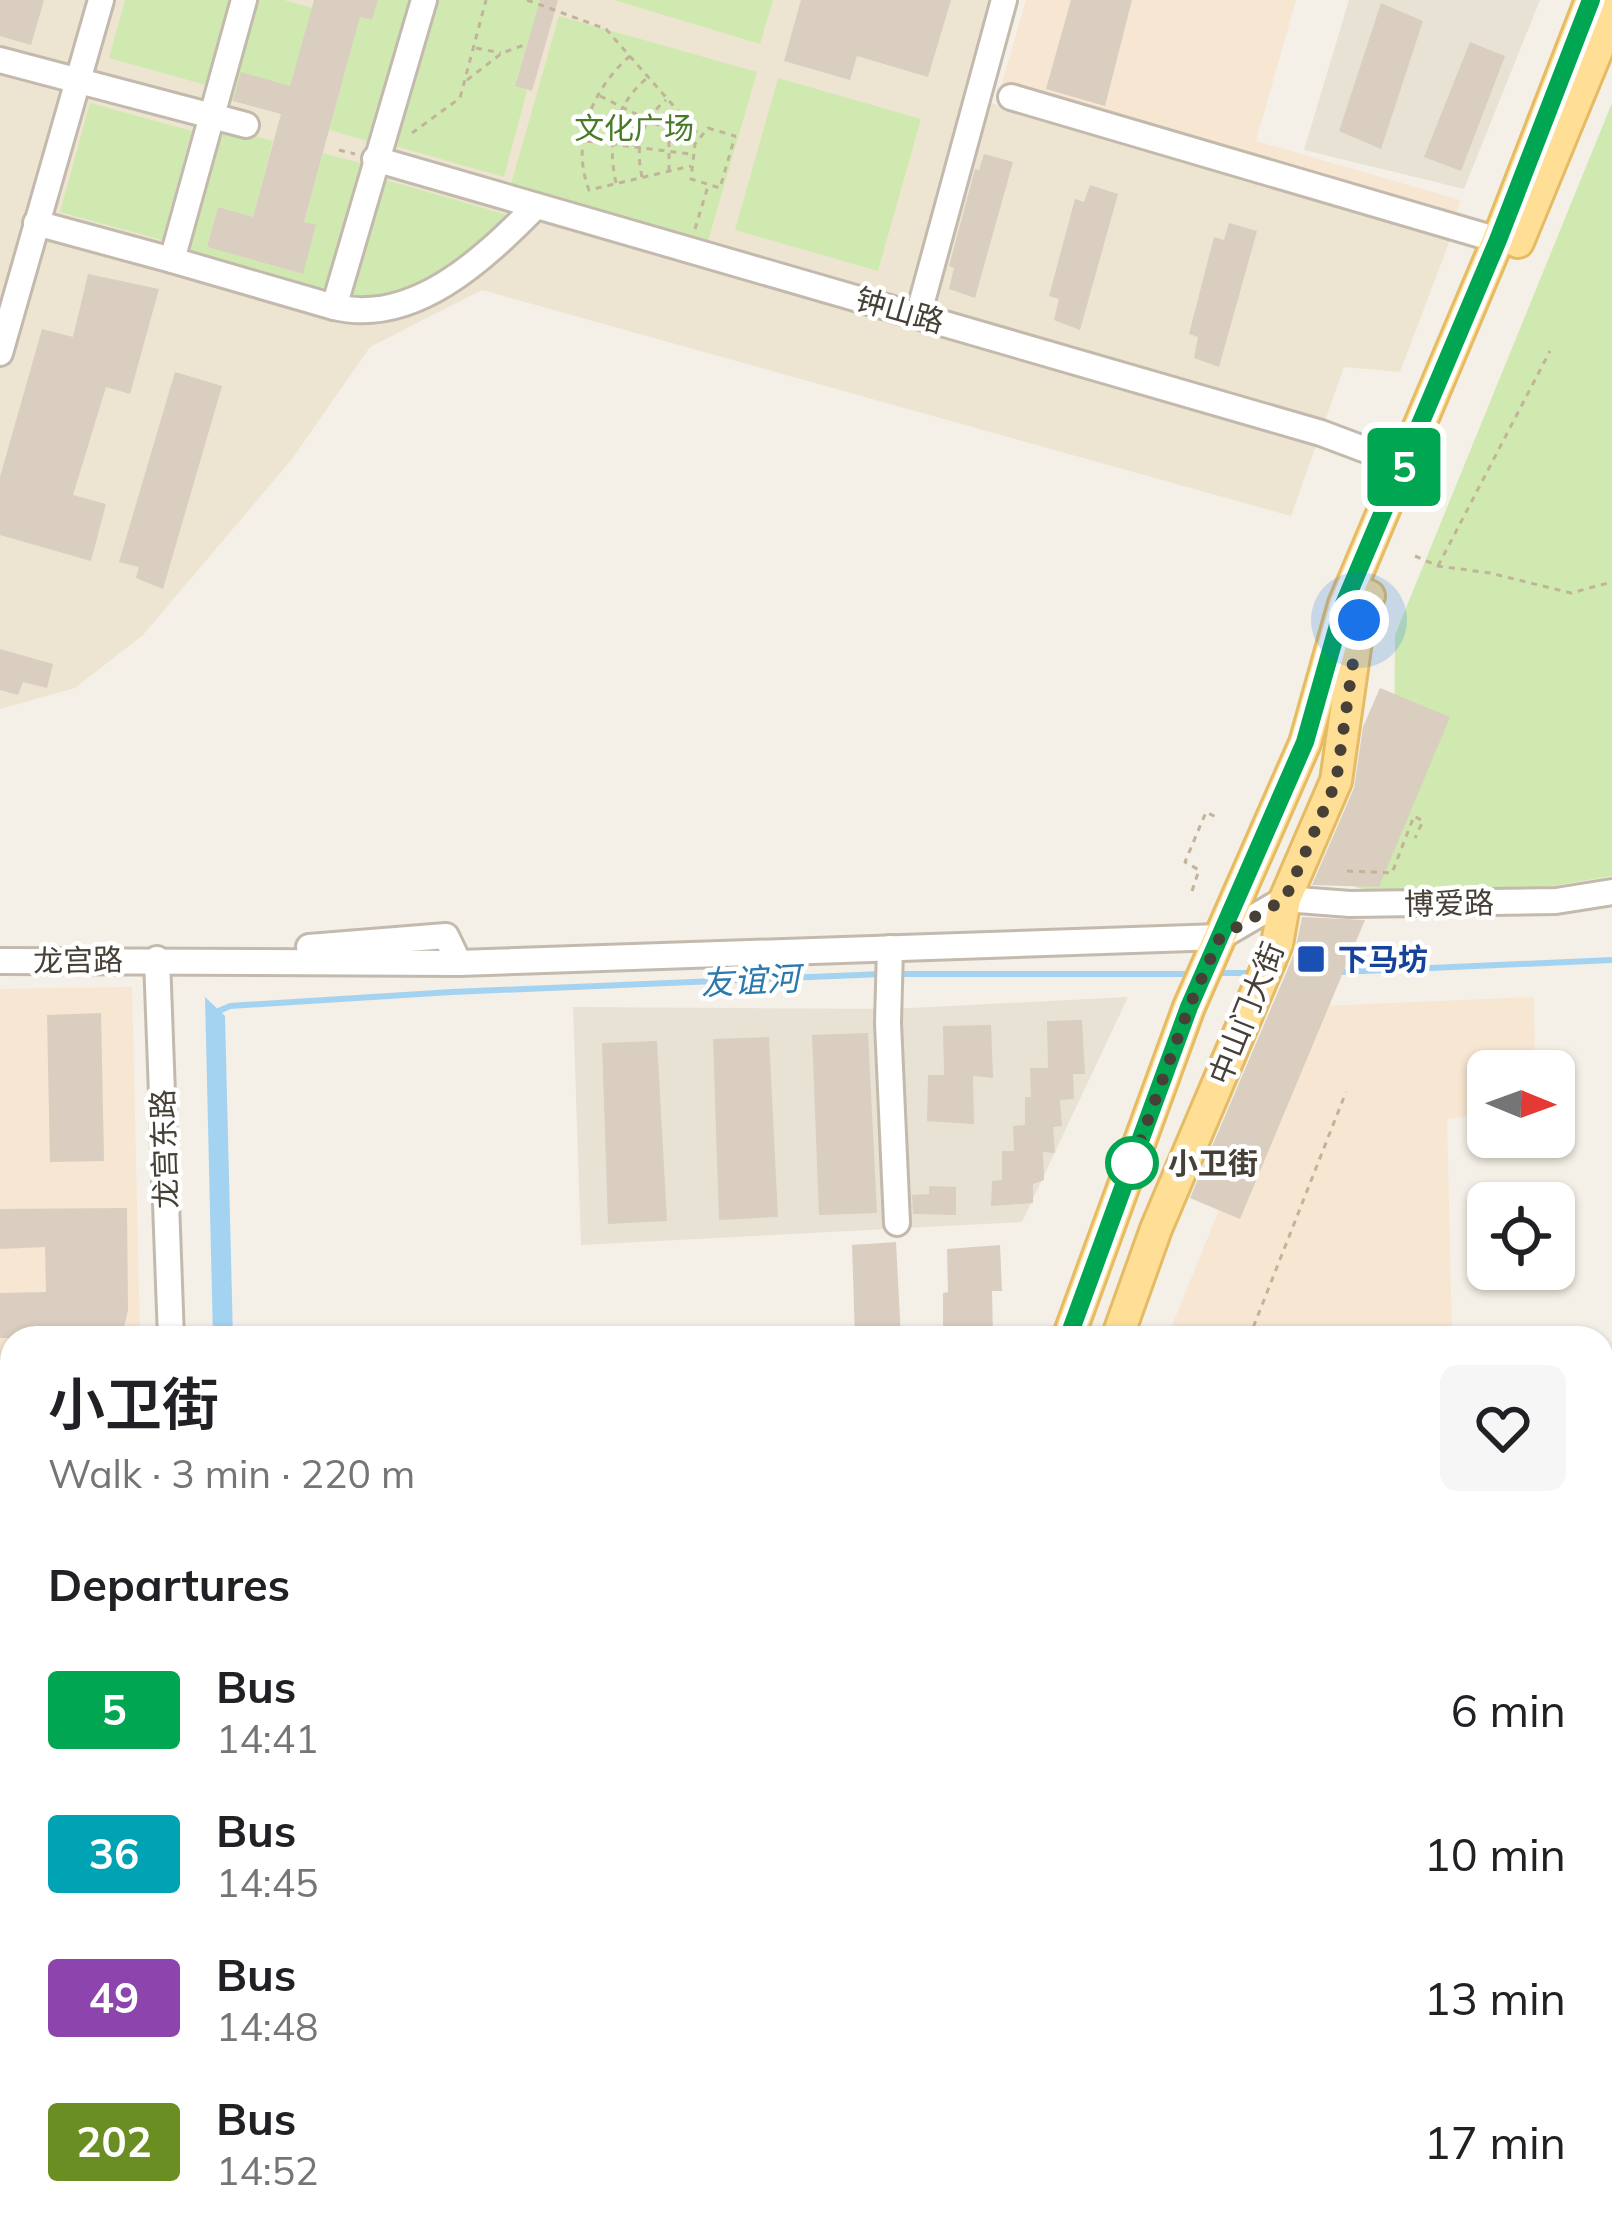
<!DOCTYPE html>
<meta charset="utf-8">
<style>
body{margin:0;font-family:Mulish,"Noto Sans SC",sans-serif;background:#f6f6f6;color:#202124;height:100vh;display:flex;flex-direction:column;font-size:45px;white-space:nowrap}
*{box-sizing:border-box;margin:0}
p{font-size:39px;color:#757577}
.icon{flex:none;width:66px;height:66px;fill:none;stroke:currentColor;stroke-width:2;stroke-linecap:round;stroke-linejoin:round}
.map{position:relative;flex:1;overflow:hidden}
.details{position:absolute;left:0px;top:1326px;width:1614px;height:915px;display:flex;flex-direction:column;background:#fff;border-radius:36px 36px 0 0;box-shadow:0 3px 9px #0004}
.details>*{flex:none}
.badge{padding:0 24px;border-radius:9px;font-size:42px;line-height:78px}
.needle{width:78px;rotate:91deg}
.fabs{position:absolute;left:1467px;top:1050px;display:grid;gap:24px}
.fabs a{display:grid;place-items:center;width:108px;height:108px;border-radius:18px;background:#fff;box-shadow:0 3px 9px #0004;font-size:60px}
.you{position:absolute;width:60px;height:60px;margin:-30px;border:9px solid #fff;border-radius:50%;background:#1a73e8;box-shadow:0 0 0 18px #1a73e833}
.map>.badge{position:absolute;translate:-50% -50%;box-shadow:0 0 0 6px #fff}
h2{padding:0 48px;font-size:45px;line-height:108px}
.round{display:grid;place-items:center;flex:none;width:126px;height:126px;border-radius:18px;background:#f6f6f6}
.headline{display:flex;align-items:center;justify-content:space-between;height:204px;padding:0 48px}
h1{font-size:57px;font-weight:600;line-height:90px}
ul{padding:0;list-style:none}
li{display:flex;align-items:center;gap:36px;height:144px;padding:0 48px}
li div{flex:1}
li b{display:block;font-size:45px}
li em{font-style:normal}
li .badge{min-width:132px;font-weight:700;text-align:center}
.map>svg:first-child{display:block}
</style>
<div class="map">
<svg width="1612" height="2239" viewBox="0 0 1612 2239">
<rect width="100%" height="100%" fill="#f4f0e7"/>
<g fill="#e8e2d5">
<polygon points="1349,0 1540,0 1464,189 1304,150"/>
<polygon points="1128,997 1022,1222 581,1245 573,1007 890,1009"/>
<polygon points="1612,1619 1612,1794 1602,1765 1602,1622"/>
<polygon points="1612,1881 1612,2181 1602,2184 1602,1885"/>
<polygon points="842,2229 1525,2229 1520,2239 838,2239"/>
</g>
<g fill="#f6e6d2">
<polygon points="1026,0 1296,0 1256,141 1460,200 1452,232 997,100"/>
<polygon points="132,987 140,1338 12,1338 12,1441 0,1442 0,989"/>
<polygon points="1534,997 1535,1071 1488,1071 1488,1113 1447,1119 1452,1338 1167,1338 1301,1007"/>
</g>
<g fill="#ede5d1">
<polygon points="0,0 1019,0 991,103 1452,235 1400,372 1344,367 1291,516 482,290 370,347 292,459 143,635 75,688 0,709"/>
<polygon points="0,1547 12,1547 12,2229 662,2229 658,2239 0,2239"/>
</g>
<g fill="#d0e9b0">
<polygon points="125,0 230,0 206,85 109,58"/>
<polygon points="248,0 284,0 312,8 290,86 242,73 233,101 220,98"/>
<polygon points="378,0 413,0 372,142 329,130 360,17 372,20"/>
<polygon points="434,0 540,0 515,85 527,90 504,177 392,145"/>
<polygon points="614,0 773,0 760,44"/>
<polygon points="559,16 757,72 708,241 511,184"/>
<polygon points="778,78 921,119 878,271 735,230"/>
<polygon points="90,103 192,131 162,240 60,212"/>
<polygon points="1612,103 1612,876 1547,887 1391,894 1354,887 1394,775 1395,635"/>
<polygon points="215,125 273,141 253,217 218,207 207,247 302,274 316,226 304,222 323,153 364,164 326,299 178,257"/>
<polygon points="386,180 508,215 470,255 415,291 349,302"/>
<polygon points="1612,2181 1612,2239 1550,2239 1555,2229 1602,2229 1602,2184"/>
</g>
<polygon fill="#a3d3f1" points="205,997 225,1016 233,1338 213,1338"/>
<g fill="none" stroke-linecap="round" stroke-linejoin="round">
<g stroke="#a3d3f1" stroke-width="6">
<polyline points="1340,972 1612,960"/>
<polyline points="1214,973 1255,973"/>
<polyline points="896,974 1195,974"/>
<polyline points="214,1013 230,1006 452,992 883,974"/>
</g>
</g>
<g fill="#d9cec0">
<polygon points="0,0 44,0 31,45 0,36"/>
<polygon points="314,0 378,0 372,20 360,17 329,130 304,222 316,225 303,274 207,247 218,207 253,217 281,114 233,101 241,72 290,86"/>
<polygon points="540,0 558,0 532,91 515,86"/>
<polygon points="801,0 951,0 928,77 857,56 850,80 784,61"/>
<polygon points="1071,0 1132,0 1105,106 1046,89"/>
<polygon points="1381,3 1423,21 1381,149 1339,131"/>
<polygon points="1470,42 1505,56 1461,171 1424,157"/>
<polygon points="984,154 1013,162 975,298 949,289 954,268 949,266 975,169 979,170"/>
<polygon points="1090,185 1118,194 1080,330 1054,320 1059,299 1049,296 1075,199 1084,202"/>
<polygon points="1229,223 1257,231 1219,367 1194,358 1198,337 1189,334 1214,237 1224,240"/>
<polygon points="88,274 159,289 130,394 106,387 73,495 106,504 91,561 0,535 0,477 42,329 73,337"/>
<polygon points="175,372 222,386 163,589 136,578 139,567 119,562"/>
<polygon points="0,649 53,664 47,688 23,682 18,695 0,690"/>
<polygon points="1380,688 1450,717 1379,887 1312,885 1354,788 1363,727"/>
<polygon points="1302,917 1365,920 1240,1219 1190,1198 1295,952"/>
<polygon points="101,1013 104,1161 50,1162 47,1015"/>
<polygon points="1082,1020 1085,1074 1073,1074 1074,1099 1060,1100 1062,1126 1053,1127 1055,1153 1043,1152 1044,1180 1033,1184 1033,1203 991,1206 992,1181 1002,1180 1002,1151 1014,1151 1013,1126 1025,1125 1025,1097 1031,1097 1030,1068 1048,1068 1047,1021"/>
<polygon points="991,1025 993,1078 973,1076 974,1124 927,1121 928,1075 944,1075 943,1026"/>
<polygon points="868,1033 877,1213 819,1215 812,1035"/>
<polygon points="769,1037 778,1217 719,1220 713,1039"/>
<polygon points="657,1041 667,1221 608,1224 602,1043"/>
<polygon points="929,1186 956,1187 956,1215 913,1214 912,1195 929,1194"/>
<polygon points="127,1208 128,1310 123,1332 104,1338 0,1338 0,1293 46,1292 45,1247 0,1249 0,1209"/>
<polygon points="896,1242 901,1338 855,1338 852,1245"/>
<polygon points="1000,1245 1002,1291 992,1291 993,1335 943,1338 943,1293 948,1292 947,1249"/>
</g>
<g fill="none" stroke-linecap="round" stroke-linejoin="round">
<defs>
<g id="minor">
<polyline points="0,60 246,125"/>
<polyline points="1011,97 1498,240"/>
<polyline points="375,159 1321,433 1422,471"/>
<polyline points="36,223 172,260 244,0"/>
<polyline points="172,260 334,307 424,0"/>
<path d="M334 307C414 326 484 259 536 206"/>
<polyline points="918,316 1004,0"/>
<polyline points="0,353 101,0"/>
<polyline points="309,947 446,936 459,963"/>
<polyline points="890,948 888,1023 897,1223"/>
<polyline points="157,959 171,1338"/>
<polyline points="0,961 459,963 1220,937 1285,899 1350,904 1556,901 1612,892"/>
<polyline points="0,1513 12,1512"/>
<polyline points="1602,1592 1612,1590"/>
<polyline points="0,1942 12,1941"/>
<polyline points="1602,1946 1607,1949"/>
<polyline points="0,2109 12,2109"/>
<polyline points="88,2239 88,2229"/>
<polyline points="269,2239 270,2229"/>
<polyline points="583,2239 584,2229"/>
</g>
<g id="major">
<polyline points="1518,242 1612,14"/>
<polyline points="1068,1338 1189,1007 1305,743 1344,604 1498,240 1591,0"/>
<polyline points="1117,1338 1156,1229 1277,944 1285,899 1336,781 1359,620 1369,596"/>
<polyline points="743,2239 747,2229"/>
<polyline points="785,2239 789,2229"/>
</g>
</defs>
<use href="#minor" stroke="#c3baad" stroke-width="30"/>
<use href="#major" stroke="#e5bb64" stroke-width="36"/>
<g stroke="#c2b39b" stroke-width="3" stroke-dasharray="6 6" stroke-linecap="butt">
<polyline points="527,0 606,29 700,136"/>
<polyline points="476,48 501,53"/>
<path d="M630 56C593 88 570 141 589 190L691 166"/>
<polyline points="467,80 502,53 527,44"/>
<polyline points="600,96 694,143"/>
<polygon points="708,128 735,136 720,188 691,179 695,144"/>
<polyline points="412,133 460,98 486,0"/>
<polyline points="587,141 691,154"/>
<polyline points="339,150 355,154"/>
<polyline points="669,171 669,139 685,121"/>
<path d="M642 177C635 145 641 121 666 100"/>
<path d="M616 183C607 142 614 106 647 78"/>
<polyline points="695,229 708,186"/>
<polyline points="1415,556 1438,566 1490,573 1571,593 1612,582"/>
<polyline points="1438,566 1550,351"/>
<polyline points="1347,871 1392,873 1414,816 1423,821 1415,838"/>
<polyline points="1192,891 1199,870 1185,862 1206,812 1218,818"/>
<polyline points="1249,1338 1346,1092"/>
</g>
<use href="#minor" stroke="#fff" stroke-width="24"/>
<use href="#major" stroke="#ffde95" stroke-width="30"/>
</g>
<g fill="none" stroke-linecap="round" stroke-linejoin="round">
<defs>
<polyline id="line" points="1068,1338 1189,1007 1305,742 1344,604 1498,240 1591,0"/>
</defs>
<use href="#line" stroke="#fff" stroke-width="27"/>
<use href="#line" stroke="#00a651" stroke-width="18"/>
<polyline stroke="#474036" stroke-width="12" stroke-dasharray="0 21.6" points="1132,1163 1129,1172 1189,1007 1220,937 1285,899 1336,782 1359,620"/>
</g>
<rect fill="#1a4fb4" stroke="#fff" stroke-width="4.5" x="1296" y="944" width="30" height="30" rx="6"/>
<circle fill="#fff" stroke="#00a651" stroke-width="6" cx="1132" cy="1163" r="24"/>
<g text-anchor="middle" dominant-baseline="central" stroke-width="9" stroke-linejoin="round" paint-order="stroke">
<g font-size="30" fill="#497a28" stroke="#fff">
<text x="634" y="128">文化广场</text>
</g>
<g font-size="30" fill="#474036" stroke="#fff">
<text transform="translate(900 310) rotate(16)">钟山路</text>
<text transform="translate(1449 903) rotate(-1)">博爱路</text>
<text transform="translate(78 960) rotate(-1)">龙宫路</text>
<text transform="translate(1246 1013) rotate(-68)">中山门大街</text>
<text transform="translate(164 1149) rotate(-92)">龙宫东路</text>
</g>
<g font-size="30" font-weight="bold" fill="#164399" stroke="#fff" text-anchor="start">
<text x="1338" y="959">下马坊</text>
</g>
<g font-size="30" font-weight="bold" fill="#474036" stroke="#fff" text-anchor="start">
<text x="1168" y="1163">小卫街</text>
</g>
<g font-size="33" font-style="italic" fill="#2c7aad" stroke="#fff">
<text transform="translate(750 980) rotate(-3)">友谊河</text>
</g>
</g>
</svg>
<div class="fabs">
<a><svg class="needle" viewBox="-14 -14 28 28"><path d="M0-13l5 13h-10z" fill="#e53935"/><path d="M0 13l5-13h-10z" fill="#757577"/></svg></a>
<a><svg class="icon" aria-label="locate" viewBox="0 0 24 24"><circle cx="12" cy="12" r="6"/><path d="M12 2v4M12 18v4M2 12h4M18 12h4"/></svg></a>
</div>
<div class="you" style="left:1359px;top:620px"></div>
<b class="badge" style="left:1404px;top:467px;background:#00a651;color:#fff">5</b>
<section class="details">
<div class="headline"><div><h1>小卫街</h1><p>Walk · 3 min · 220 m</p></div><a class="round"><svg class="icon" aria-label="heart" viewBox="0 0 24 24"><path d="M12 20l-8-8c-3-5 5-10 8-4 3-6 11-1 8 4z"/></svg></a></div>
<h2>Departures</h2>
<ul>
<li><span class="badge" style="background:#00a651;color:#fff">5</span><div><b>Bus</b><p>14:41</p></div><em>6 min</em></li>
<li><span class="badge" style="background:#00a3b4;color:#fff">36</span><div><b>Bus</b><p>14:45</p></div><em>10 min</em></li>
<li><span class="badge" style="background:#8e44ad;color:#fff">49</span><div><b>Bus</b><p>14:48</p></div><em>13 min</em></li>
<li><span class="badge" style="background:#6b8e23;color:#fff">202</span><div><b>Bus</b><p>14:52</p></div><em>17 min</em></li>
</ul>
</section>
</div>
